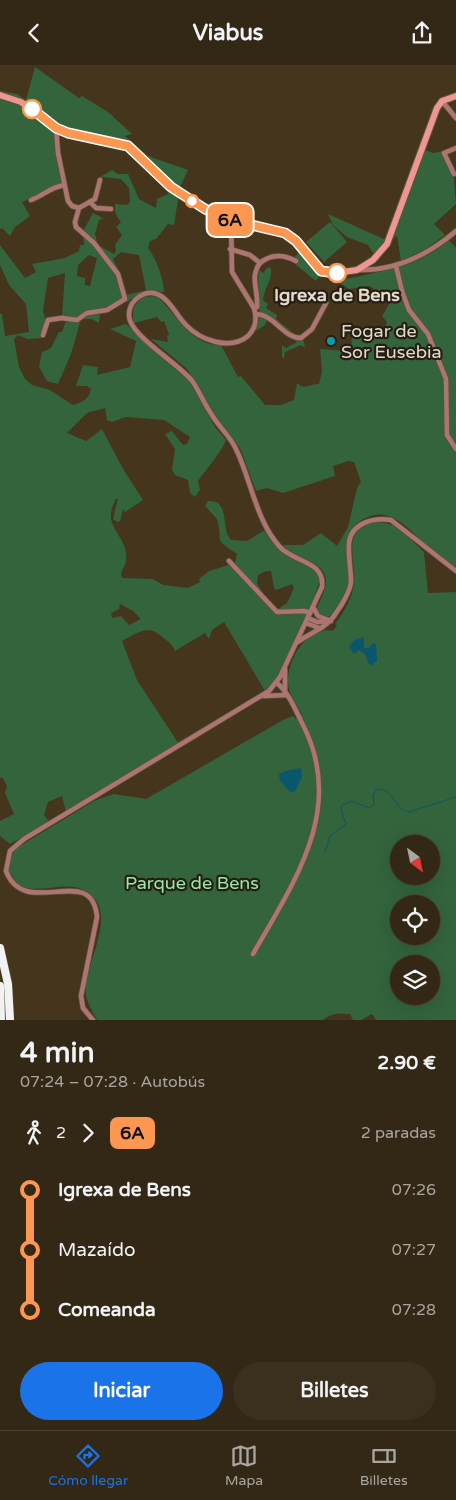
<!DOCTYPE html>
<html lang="es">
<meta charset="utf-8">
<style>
body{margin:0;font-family:"Varela Round",sans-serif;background:#3b301e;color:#f1f3f6;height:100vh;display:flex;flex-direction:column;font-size:19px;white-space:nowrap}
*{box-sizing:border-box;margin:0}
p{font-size:16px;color:#a9a6a0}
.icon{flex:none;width:28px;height:28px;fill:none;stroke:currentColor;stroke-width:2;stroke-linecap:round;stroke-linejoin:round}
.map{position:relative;height:955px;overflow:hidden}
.side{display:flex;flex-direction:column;background:#332815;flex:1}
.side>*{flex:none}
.badge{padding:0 10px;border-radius:8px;font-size:18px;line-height:32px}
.needle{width:32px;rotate:147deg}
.fabs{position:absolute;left:390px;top:770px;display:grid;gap:10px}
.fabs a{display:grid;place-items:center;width:50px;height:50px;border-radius:50%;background:#332815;box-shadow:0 5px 20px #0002,0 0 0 1px #4e4434;font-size:25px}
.map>.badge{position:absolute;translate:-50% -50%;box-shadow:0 0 0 2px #fff}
.legs{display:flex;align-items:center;gap:8px;height:55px;padding:0 20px;font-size:16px}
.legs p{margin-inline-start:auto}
.headline{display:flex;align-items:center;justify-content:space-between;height:85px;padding:0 20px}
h1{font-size:28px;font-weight:700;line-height:38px}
.action{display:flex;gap:10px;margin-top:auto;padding:10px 20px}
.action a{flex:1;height:58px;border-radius:30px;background:#1a73e8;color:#fff;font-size:20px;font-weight:700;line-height:58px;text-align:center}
.action a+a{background:#3b301e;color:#f1f3f6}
ul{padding:0 20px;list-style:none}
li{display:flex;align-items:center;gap:18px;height:60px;font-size:19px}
li i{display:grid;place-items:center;width:8px;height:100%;margin:0 6px;background:currentColor}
li i::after{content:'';width:12px;height:12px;margin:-6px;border:4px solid;border-radius:50%;background:#332815}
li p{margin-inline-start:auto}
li:first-child i{background:linear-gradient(#0000 50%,currentColor 0)}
li:last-child i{background:linear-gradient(currentColor 50%,#0000 0)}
header{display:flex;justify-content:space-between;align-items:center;height:65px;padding:0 20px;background:#332815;font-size:22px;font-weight:700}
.dock{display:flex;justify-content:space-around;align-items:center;height:70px;border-top:1px solid #4e4434;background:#332815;font-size:14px;color:#a9a6a0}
.dock a{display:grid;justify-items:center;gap:2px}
.dock .on{color:#1a73e8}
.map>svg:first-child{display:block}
</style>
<header><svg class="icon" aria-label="back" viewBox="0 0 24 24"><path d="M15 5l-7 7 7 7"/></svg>Viabus<svg class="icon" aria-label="share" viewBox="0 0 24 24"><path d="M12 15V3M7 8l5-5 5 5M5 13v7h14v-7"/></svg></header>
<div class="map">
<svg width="456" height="955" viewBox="0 0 456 955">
<rect width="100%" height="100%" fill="#44351c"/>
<g fill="#33643c" fill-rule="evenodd">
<path d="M35 2 79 33 82 31 108 47 132 69 125 71 148 91 188 105 180 122 174 160 168 159 156 174 150 176 148 183C157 195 163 212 164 227 148 225 139 226 128 237L125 236 100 249 99 258 92 254H81L71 289 58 319 47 316 39 302 42 287 51 283 59 267H62L67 253 62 251 65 208 48 213 43 246 46 256 42 270 43 273 27 274 18 270 14 274 19 302 25 314 32 320 50 325 73 340C82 337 89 335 91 324L87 321H76L83 300 98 302 97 310 130 302 136 276 110 264 126 259 190 317 215 362 226 375C223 385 205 406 198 416L200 425 195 432 190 428 188 415 175 410 172 405 175 384 165 369 172 366 183 380 187 379 190 372 164 355 126 352 112 357 107 355 105 343 87 348 67 368 86 376 102 364 123 404 143 435 125 447 123 444 120 456 117 457 113 454 118 434H116C99 463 130 470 126 496 125 502 121 505 121 511L123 513 153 514 163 520 188 523 200 517 199 514 209 506 235 498 237 489C211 471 224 480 217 454L205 441 208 436C231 434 220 464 231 475L247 476 265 465C276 476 274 484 290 493 300 499 315 500 319 512 323 522 285 598 278 611 274 617 269 621 265 626L224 557 212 565 209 574 205 568 175 586C171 577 168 577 161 571 148 559 137 568 122 576L137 615 179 679 66 747 62 731 48 737 44 750 48 755 47 758 10 779 0 771V756L14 749 5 728 7 721 2 712 0 713V249H2L5 271 29 267 26 239 9 220 0 200V180L25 213 36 207 32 199 65 193 79 186 80 180H84L83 166 93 148 103 153 99 155 95 169 98 180 114 189 116 186 115 180 122 170 116 162 121 157C114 147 115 149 115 139L127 140 130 137 129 123 121 114 100 112 112 105 118 109H128L139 134 156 143 157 134 168 129V124L138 92 125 83 53 67 62 119C47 121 36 132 22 137L30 151 15 162 10 171 2 163 0 164V26L17 29 26 35ZM121 187 139 190 146 225 127 230 122 212 113 194ZM89 190 97 193 90 221 85 220V213L77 211 78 200ZM266 506H271L274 523 276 525 292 519 294 523 287 538 278 544 268 537 257 518 258 510ZM120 539 133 546 141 554 129 560 121 551 112 553 111 548 119 544Z"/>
<polygon points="439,33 442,40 425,85 433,88 443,86 454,114 456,139 434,159 445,170 426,184 401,196 397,171 395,172 378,196 368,180 347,172 333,160 328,149 386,175"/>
<polygon points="330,157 347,177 324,197 306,177"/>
<path d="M449 175 456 183V503C426 493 402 437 368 452 332 467 354 495 348 519 346 527 342 534 338 540 335 546 332 551 325 553L316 545C319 538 323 530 325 523 332 495 296 496 283 480H303L321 468 337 481 348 462 357 423 361 417 354 397 348 396 333 401 335 411 283 428 267 423 256 426 240 383 216 351 187 304 151 274 168 277 167 271 169 269 164 256 161 257 157 252 134 258C129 240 141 228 158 232 177 250 191 281 221 280L238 312 241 311 265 340H281L294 335 297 318C305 326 310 318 319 319L322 306 320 284 348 286 351 284 353 260 359 273H370L382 269 387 257 382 251 391 236 387 232 382 231 370 221 349 224 337 216C378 206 416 204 449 175Z"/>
<polygon points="300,186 320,210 316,216 291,196"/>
<path d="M268 202 271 204C272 217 264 223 263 235L268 239 266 243 277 250 276 254 297 271 302 269 305 283 301 280 285 287 284 294 282 291V280L286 283 297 277 268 253 265 260 256 266C263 247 256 226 259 205L263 208Z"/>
<path d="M376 456 397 461 424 487 428 528 456 527V955H376L372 949 361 955H353L350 949C339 948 331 948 323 955H97C93 948 88 939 86 931 82 905 114 857 95 834 74 809 45 831 19 821L9 806 10 794 15 784 94 736 114 729 146 734 283 655 293 651 296 654 302 650C298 640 288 630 288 618 287 595 307 560 333 566L337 560 335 559C344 547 353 532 354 517 356 492 340 465 376 456ZM399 779H431V811H399ZM399 839H431V871H399ZM399 899H431V931H399Z"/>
</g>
<g fill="#0a566d">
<polygon points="364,572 364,583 369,583 373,578 376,579 377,596 372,600 369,599 365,589 359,585 354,589 349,582 354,575"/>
<polygon points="301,703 302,712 295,726 290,727 280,716 279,709 285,706"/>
</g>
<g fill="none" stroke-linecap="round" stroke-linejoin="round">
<path stroke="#0a566d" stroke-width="1" d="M325 787 330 771 346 759 341 744 342 740 351 736 370 743 374 739 373 730 377 724C394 723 393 744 409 747L456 732"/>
<defs>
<g id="street">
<polyline points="442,36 456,53"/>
<polyline points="454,109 444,88 456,83"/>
<path d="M31 135C44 130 49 123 64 120"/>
<polyline points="90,137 96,143 111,144"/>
<polyline points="79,143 95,134 100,115"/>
<polyline points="230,184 250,190 260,198"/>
<polyline points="396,201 402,226 409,245 428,269 446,314 447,370 456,384"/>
<path d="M358 205C396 206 428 190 456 166"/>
<path d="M254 243 257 242C259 227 249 212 260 198 271 189 283 189 296 196"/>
<path d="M256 249C275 250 283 273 301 273L312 264 326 238"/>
<polyline points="43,270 48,255 62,253 77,255 87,248 107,245 125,234 118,209 94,178 76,162 75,157 79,143 72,141 68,136 58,88 56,63"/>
<polyline points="229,496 277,547 304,546 310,548"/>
<polyline points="313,542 318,551 331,556"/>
<polyline points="308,553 317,557 329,556"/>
<polyline points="306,558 319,563"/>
<path d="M296 578C310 568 327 563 336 548 342 540 350 526 351 517 351 504 348 491 349 478 351 458 374 452 391 455L456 506"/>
<polyline points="285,604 285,627"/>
<polyline points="264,631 287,630"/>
<path d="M253 889C294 817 346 744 303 660 296 646 289 628 277 618"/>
<path d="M93 955 83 943 81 931 97 852C92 796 25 856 6 806L10 786 24 774 269 626 280 612 322 522C325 495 293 498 279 481 256 455 251 415 236 384 230 371 219 362 212 350 205 340 200 328 193 317 179 298 128 270 129 250 129 234 147 222 161 231 171 237 177 251 186 260 200 275 230 286 248 271 256 263 257 253 254 243L232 207 231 155"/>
</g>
<polyline id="secondary" points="0,30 21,37 56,63 68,68 128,81 171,122 205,144 231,155 274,165 291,172 321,206 329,209 357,205 373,195 387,179 437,43 442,36 456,31"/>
<g id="highway">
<polyline points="0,883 8,919 10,955"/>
<polyline points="0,921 1,955"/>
</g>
</defs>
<use href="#street" stroke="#61533c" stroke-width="6"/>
<use href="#secondary" stroke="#61533c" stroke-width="8"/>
<use href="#highway" stroke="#61533c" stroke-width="9"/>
<use href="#street" stroke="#ac7572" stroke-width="4.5"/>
<use href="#secondary" stroke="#ee9691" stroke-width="6"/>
<use href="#highway" stroke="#f2f2f2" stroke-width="8"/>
</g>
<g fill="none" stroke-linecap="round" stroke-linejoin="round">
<defs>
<polyline id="line-1" points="32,44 56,63 68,68 128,81 171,122 205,144 230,155 285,168 296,176 321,206 337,208"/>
</defs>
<use href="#line-1" stroke="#fff" stroke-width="11"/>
<use href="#line-1" stroke="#fc9751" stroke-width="8"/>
</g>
<g fill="#fff" stroke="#fc9751" stroke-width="2.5">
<circle cx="32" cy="44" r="9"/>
<circle cx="192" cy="136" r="6"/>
<circle cx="337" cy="208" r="9"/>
</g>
<circle fill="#0f9aa8" stroke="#241e13" stroke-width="2" cx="331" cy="276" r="5"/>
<g text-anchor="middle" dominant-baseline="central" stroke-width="4.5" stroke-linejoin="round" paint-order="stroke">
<g font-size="18" font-weight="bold" fill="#e4dacc" stroke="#241e13">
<text x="337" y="230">Igrexa de Bens</text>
</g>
<g font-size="18" fill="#e4dacc" stroke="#241e13" text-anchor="start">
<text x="341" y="266">Fogar de<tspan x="341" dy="21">Sor Eusebia</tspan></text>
</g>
<g font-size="18" fill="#96e9a3" stroke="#241e13">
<text x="192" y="818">Parque de Bens</text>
</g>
</g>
</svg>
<div class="fabs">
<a><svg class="needle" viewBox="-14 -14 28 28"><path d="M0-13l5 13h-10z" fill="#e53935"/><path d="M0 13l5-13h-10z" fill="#a9a6a0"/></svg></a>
<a><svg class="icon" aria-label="locate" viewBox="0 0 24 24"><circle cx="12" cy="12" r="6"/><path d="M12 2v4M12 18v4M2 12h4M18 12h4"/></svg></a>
<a><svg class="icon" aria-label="layers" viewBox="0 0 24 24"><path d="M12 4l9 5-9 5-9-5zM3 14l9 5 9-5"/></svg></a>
</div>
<b class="badge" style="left:230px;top:155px;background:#fc9751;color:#111">6A</b>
</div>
<section class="side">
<div class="headline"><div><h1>4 min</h1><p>07:24 – 07:28 · Autobús</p></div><b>2.90 €</b></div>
<div class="legs"><svg class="icon" aria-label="walk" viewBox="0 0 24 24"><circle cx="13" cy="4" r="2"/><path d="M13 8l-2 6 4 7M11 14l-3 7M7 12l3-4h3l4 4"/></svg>2<svg class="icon" aria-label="forward" viewBox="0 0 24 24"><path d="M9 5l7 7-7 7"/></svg><b class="badge" style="background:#fc9751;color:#111">6A</b><p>2 paradas</p></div>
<ul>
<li><i style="color:#fc9751"></i><b>Igrexa de Bens</b><p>07:26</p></li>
<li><i style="color:#fc9751"></i><span>Mazaído</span><p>07:27</p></li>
<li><i style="color:#fc9751"></i><b>Comeanda</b><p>07:28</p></li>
</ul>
<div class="action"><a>Iniciar</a><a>Billetes</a></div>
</section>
<nav class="dock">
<a class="on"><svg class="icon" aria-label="directions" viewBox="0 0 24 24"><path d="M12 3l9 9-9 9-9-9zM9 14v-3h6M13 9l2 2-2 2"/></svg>Cómo llegar</a>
<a><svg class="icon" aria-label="map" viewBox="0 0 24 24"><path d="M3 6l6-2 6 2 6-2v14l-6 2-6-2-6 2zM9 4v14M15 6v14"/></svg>Mapa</a>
<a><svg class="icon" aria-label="tickets" viewBox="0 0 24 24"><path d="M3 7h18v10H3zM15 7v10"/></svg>Billetes</a>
</nav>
